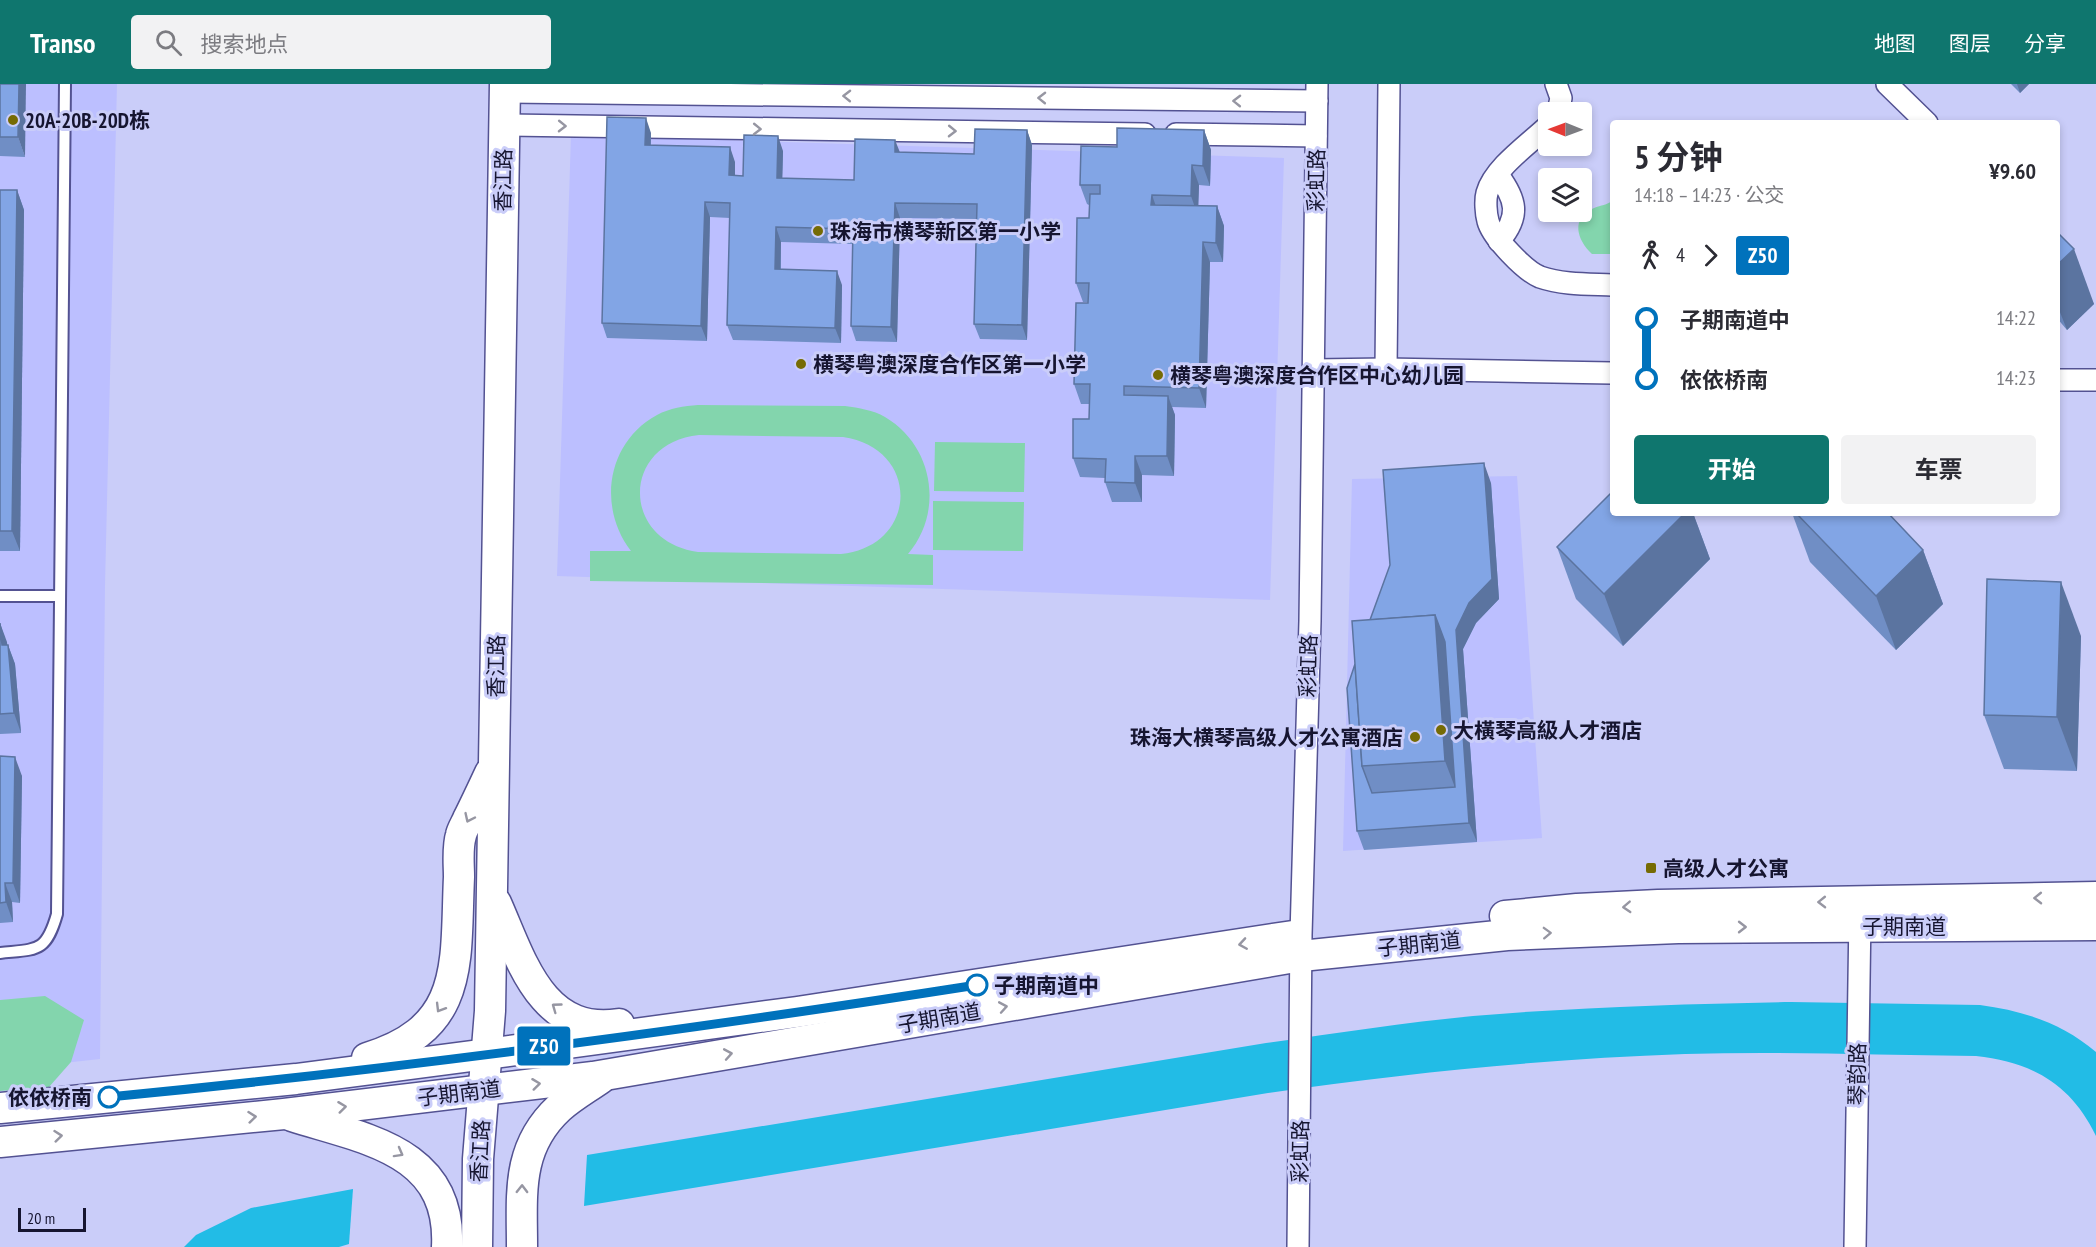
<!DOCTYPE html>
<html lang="zh">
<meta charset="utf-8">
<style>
body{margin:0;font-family:"PT Sans Narrow","Noto Sans SC",sans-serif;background:#f2f2f3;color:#2b2b33;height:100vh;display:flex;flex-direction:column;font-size:22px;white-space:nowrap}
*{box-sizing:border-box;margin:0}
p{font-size:20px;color:#7c7c81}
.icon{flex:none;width:33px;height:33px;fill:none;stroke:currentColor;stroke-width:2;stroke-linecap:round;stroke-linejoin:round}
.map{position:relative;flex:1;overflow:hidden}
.drawer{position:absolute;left:1610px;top:36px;width:450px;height:396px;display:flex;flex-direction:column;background:#fff;border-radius:6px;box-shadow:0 3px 9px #0003}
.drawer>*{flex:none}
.badge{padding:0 12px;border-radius:4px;font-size:21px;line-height:39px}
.needle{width:39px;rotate:271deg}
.fabs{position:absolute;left:1538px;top:18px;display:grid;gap:12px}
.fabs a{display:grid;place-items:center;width:54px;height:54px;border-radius:6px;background:#fff;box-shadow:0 3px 9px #0003;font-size:30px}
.scale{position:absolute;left:18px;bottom:15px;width:68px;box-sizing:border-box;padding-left:6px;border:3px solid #161530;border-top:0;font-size:16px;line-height:21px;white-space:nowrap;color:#161530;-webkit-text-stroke:4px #cacdf9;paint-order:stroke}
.map>.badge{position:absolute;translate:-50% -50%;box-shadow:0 0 0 3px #fff}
.legs{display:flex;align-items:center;gap:9px;height:66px;padding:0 24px;font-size:20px}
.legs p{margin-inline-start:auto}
.headline{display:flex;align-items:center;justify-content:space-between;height:102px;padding:0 24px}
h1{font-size:33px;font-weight:700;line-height:45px}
.primary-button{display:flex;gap:12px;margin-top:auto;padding:12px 24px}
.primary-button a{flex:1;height:69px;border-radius:6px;background:#0f766e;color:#fff;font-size:24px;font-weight:700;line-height:69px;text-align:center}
.primary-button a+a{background:#f2f2f3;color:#2b2b33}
ul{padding:0 24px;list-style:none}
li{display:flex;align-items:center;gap:21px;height:60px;font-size:22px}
li i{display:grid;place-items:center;width:9px;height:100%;margin:0 8px;background:currentColor}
li i::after{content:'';width:15px;height:15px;margin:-8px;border:4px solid;border-radius:50%;background:#fff}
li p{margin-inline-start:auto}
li:first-child i{background:linear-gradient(#0000 50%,currentColor 0)}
li:last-child i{background:linear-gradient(currentColor 50%,#0000 0)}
header{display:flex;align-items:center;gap:36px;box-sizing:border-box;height:84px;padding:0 30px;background:#0f766e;color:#fff}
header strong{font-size:28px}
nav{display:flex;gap:33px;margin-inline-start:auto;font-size:21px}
.search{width:420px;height:54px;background:#f2f2f3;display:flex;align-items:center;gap:15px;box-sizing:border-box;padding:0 21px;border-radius:6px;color:#7c7c81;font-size:22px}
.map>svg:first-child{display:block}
</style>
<header>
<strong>Transo</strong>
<div class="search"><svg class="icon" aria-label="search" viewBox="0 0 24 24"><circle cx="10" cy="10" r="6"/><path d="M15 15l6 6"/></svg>搜索地点</div>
<nav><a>地图</a><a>图层</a><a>分享</a></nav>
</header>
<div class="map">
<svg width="2096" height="1163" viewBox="0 0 2096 1163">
<rect width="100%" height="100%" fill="#cacdf9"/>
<g fill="#bcbfff">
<polygon points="0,0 117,0 105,501 100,975 0,986"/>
<polygon points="571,51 1284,74 1270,516 557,492"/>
<polygon points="1517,392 1542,754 1343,767 1352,395"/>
</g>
<g fill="#83d5ad" fill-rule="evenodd">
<path d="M1612 117V170H1592C1577 156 1570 134 1594 124 1601 121 1607 121 1612 117Z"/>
<path d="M698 321 845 322C859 324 873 326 885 333 934 362 944 428 908 470L933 471V501L590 497V467H631C597 423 607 358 657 331 670 324 684 322 698 321ZM699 351 843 353C921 364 919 462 841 470L698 468C620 457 621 359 699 351Z"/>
<polygon points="935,358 1025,359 1024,408 934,407"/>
<polygon points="933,417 1024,418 1023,467 933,466"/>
<polygon points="45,912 84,936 71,978 49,1003 0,1007 0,916"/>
</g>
<g fill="#22bce6">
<path d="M1791 918 1980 921C2024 927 2062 939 2096 968V1052C2071 1000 2032 978 1976 972 1879 971 1782 967 1685 970 1545 975 1406 989 1268 1009L584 1122 587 1071 1260 960C1331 950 1401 939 1473 932 1579 923 1685 920 1791 918Z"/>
<polygon points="353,1105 349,1160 339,1163 184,1163 196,1151 251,1124"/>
</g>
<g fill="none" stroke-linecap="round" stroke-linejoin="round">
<defs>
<g id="lane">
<polyline points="0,512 60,512"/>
<path d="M0 869C37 865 46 869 57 830L65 0"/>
</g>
<g id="street">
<polyline points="1556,0 1561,14 1558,28"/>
<polyline points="1887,0 1927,39"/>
<polyline points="504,8 1317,17"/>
<polyline points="504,41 1145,50"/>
<path d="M1548 42C1529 60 1494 84 1487 109 1485 116 1486 130 1488 137 1492 153 1525 187 1540 193 1563 201 1589 200 1612 201"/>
<polyline points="1176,50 1316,52"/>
<path d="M1498 91C1516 115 1521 132 1499 157"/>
<polyline points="1386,285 1389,0"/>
<polyline points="1314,286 1386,285 1612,289"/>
<polyline points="2056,296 2096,296"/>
<polyline points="1298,1163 1301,851 1310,537 1317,0"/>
<polyline points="1855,1163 1860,830"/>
</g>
<g id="secondary">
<path d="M496 819C521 875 541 952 619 940"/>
<polyline points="1505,832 1577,825 1658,821 2096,813"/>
<path d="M367 974C466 944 455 879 459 793 459 780 457 764 461 751 462 746 466 740 468 735 476 719 483 704 490 689"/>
<polyline points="0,1024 296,995 487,970 797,928 1293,852"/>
<path d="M292 1032C364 1055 452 1066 447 1163"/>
<polyline points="0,1058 284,1030 593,993 1301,872 1507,851 1678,844 2096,841"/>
<polyline points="477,1163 478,1075 490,927 505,0"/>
<path d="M522 1163C522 1110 516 1064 559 1024 571 1013 587 1004 601 994"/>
</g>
</defs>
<use href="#lane" stroke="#535292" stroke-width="14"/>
<use href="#street" stroke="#535292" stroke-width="24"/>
<use href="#secondary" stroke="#535292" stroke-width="33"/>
<use href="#lane" stroke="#fff" stroke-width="10"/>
<use href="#street" stroke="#fff" stroke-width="21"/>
<use href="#secondary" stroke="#fff" stroke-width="30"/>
</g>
<g fill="#708ec5">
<polygon points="0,0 25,73 0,72"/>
<polygon points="2011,0 2029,0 2020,9"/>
<polygon points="1027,46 1032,61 1027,256 980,255 974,240 977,135 900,134 897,258 856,257 851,242 853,160 781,158 781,185 842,201 841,259 733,256 727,241 730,134 710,133 707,257 607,254 602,239 651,49 651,61 735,78 735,91 743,92 783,67 782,94 854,96 900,68 974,70"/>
<polygon points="1204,46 1211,66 1210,102 1199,101 1198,122 1217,122 1224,142 1223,178 1210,178 1206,324 1172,323 1175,331 1174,392 1142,391 1142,418 1112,418 1105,398 1105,394 1080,393 1073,374 1089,335 1089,320 1081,320 1074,300 1088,218 1083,218 1076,199 1089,134 1089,121 1087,120 1080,101 1117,63"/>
<polygon points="0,106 17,106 24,126 20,467 0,467"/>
<polygon points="2056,147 2094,220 2067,246 2056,233"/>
<polygon points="1491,399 1499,515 1476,539 1463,565 1477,758 1364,766 1357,747 1370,536"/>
<polygon points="1612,429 1693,429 1710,475 1623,562 1576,515 1557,463"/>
<polygon points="1792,429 1888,429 1923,466 1943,520 1896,566 1810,478"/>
<polygon points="0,539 7,561 8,561 15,580 21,649 0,650"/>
<polygon points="2081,552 2077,687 2004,685 1984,631"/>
<polygon points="0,672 22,692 20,819 12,818 13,838 0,839"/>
</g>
<g fill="#5b74a0">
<polygon points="19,0 26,0 25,73 18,53"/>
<polygon points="2017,0 2029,0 2020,9"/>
<polygon points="646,34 651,49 650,76 645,61"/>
<polygon points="1027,46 1032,61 1027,256 1022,241"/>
<polygon points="1204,46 1211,66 1210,102 1203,82"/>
<polygon points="778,52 783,67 782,109 777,94"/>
<polygon points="895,56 901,71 895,68"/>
<polygon points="730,63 735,78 735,106 729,91"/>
<polygon points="1192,81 1199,101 1198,132 1191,112"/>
<polygon points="17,106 24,126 20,467 12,447"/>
<polygon points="1152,111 1159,131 1151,121"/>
<polygon points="705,118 710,133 707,257 701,242"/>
<polygon points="895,119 900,134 897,258 891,243"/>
<polygon points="1217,122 1224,142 1223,178 1216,159"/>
<polygon points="776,143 781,158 780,200 775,185"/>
<polygon points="1203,158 1210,178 1206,324 1199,304"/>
<polygon points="2074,165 2094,220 2067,246 2056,218 2056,182"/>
<polygon points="837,187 842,201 841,259 835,244"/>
<polygon points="1168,312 1175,331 1174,392 1167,372"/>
<polygon points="1135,372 1142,391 1142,418 1135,399"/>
<polygon points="1484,379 1491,399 1499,515 1476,539 1463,565 1477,758 1469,739 1456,546"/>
<polygon points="1685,429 1693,429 1710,475 1623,562 1604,510"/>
<polygon points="1923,466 1943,520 1896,566 1876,512"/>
<polygon points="2061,498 2081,552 2077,687 2057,633"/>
<polygon points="1435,531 1452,577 1462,722 1445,677"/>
<polygon points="0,539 7,558 9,581 2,561"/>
<polygon points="8,561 15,580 21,649 14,629"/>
<polygon points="15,673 22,692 20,819 13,799"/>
<polygon points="5,799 12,818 13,838 6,818"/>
</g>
<g fill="#82a5e5" stroke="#5b74a0" stroke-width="1.5">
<polygon points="0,0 19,0 18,53 0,53"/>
<polygon points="607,33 646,34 645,61 730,63 729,91 743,92 744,51 778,52 777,94 854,96 855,55 895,56 895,68 974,70 975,45 1027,46 1022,241 974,240 977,120 895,119 891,243 851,242 853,145 776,143 775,185 837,187 835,244 727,241 730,119 705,118 701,242 602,239"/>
<polygon points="1117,44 1204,46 1203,82 1192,81 1191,112 1152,111 1151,121 1217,122 1216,159 1203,158 1199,304 1124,302 1124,311 1168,312 1167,372 1135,372 1135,399 1105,398 1106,375 1073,374 1073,335 1089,335 1090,300 1074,300 1076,219 1088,219 1089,199 1076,199 1077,134 1089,134 1090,110 1100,110 1100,101 1080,101 1081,62 1117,63"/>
<polygon points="0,106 17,106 12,447 0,447"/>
<polygon points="2056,147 2074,165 2056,182"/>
<polygon points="1484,379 1492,495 1469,519 1456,546 1469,739 1357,747 1347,604 1355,580 1362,682 1372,709 1455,703 1445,558 1435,531 1370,536 1390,481 1383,386"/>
<polygon points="1612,408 1612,429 1685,429 1604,510 1557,463"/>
<polygon points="1796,429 1888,429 1923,466 1876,512"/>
<polygon points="1987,495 2061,498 2057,633 1984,631"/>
<polygon points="1435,531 1445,677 1362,682 1352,537"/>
<polygon points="0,539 2,561 8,561 14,629 0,630"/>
<polygon points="0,672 15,673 13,799 5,799 6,818 0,819"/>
</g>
<defs><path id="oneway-chevron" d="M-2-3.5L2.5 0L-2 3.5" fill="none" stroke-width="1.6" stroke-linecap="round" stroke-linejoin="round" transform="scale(1.5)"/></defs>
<g stroke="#9696a2">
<use href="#oneway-chevron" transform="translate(847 12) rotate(-179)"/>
<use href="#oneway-chevron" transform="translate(1042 14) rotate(-179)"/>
<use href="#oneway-chevron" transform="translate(1237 17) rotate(-179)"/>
<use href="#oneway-chevron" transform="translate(562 42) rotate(1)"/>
<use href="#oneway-chevron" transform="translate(757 45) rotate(1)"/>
<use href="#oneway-chevron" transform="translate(952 47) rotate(1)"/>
<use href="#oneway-chevron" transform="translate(469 734) rotate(115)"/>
<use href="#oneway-chevron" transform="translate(2038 814) rotate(179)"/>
<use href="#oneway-chevron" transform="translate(1822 818) rotate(179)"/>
<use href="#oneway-chevron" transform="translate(1627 823) rotate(177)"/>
<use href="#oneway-chevron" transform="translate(1742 843)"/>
<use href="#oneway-chevron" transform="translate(1547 849) rotate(-2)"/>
<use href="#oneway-chevron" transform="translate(1243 860) rotate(171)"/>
<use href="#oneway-chevron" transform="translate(556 923) rotate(-144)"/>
<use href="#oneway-chevron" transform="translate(1003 923) rotate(-10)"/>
<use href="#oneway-chevron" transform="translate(440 924) rotate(121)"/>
<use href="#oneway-chevron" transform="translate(728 970) rotate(-10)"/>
<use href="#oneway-chevron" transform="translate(536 1000) rotate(-7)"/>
<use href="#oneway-chevron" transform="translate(342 1023) rotate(-7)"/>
<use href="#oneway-chevron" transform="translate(252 1033) rotate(-6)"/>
<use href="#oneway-chevron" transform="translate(58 1052) rotate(-6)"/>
<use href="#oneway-chevron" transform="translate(399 1069) rotate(29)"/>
<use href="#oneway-chevron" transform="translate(522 1105) rotate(-89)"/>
</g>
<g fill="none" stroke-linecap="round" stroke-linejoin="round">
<defs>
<path id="line-1" d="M109 1013C399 985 689 946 977 901"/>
</defs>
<use href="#line-1" stroke="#fff" stroke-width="14"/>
<use href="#line-1" stroke="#0072bc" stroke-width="9"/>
</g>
<g fill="#766b04" stroke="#cacdf9" stroke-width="2">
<circle cx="13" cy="36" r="6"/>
<circle cx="818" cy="147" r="6"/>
<circle cx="801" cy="280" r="6"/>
<circle cx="1158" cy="291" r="6"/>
<circle cx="1441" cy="646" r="6"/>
<circle cx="1415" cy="653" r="6"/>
<rect x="1645" y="778" width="12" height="12" rx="3"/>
</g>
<g fill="#fff" stroke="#0072bc" stroke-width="3">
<circle cx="977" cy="901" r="10"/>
<circle cx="109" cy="1013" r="10"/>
</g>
<g text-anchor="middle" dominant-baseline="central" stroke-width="6" stroke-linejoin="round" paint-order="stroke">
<g font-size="21" font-weight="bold" fill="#161530" stroke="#cacdf9" text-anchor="start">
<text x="25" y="36">20A-20B-20D栋</text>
<text x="830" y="147">珠海市横琴新区第一小学</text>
<text x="813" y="280">横琴粤澳深度合作区第一小学</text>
<text x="1170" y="291">横琴粤澳深度合作区中心幼儿园</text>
<text x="1453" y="646">大橫琴高級人才酒店</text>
<text x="1403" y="653" text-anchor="end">珠海大横琴高级人才公寓酒店</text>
<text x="1663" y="784">高级人才公寓</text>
</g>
<g font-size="21" fill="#161530" stroke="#cacdf9">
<text transform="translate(503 96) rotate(-89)">香江路</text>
<text transform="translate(1316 96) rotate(-89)">彩虹路</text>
<text transform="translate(496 582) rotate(-89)">香江路</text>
<text transform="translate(1308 582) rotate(-88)">彩虹路</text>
<text x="1904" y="842">子期南道</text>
<text transform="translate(1419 860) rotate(-6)">子期南道</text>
<text transform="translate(939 934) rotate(-10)">子期南道</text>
<text transform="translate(1857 990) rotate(-89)">琴韵路</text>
<text transform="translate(459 1009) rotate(-7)">子期南道</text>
<text transform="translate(480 1067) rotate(-87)">香江路</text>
<text transform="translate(1300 1067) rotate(-89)">彩虹路</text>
</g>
<g font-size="21" font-weight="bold" fill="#161530" stroke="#cacdf9" text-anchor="start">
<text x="994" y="901">子期南道中</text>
<text x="92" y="1013" text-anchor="end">依依桥南</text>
</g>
</g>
</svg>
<div class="fabs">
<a><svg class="needle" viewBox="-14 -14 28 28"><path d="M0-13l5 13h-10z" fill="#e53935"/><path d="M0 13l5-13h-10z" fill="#7c7c81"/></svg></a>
<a><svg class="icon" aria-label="layers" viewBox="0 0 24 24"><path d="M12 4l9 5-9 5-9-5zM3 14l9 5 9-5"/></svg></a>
</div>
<div class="scale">20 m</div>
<b class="badge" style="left:544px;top:962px;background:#0072bc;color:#fff">Z50</b>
<section class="drawer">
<div class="headline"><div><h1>5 分钟</h1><p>14:18 – 14:23 · 公交</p></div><b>¥9.60</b></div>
<div class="legs"><svg class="icon" aria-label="walk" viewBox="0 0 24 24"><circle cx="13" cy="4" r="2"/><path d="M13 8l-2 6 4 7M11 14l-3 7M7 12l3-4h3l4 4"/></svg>4<svg class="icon" aria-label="forward" viewBox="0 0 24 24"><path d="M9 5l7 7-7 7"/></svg><b class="badge" style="background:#0072bc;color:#fff">Z50</b></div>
<ul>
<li><i style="color:#0072bc"></i><b>子期南道中</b><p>14:22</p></li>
<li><i style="color:#0072bc"></i><b>依依桥南</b><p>14:23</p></li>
</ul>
<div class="primary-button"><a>开始</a><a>车票</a></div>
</section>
</div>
